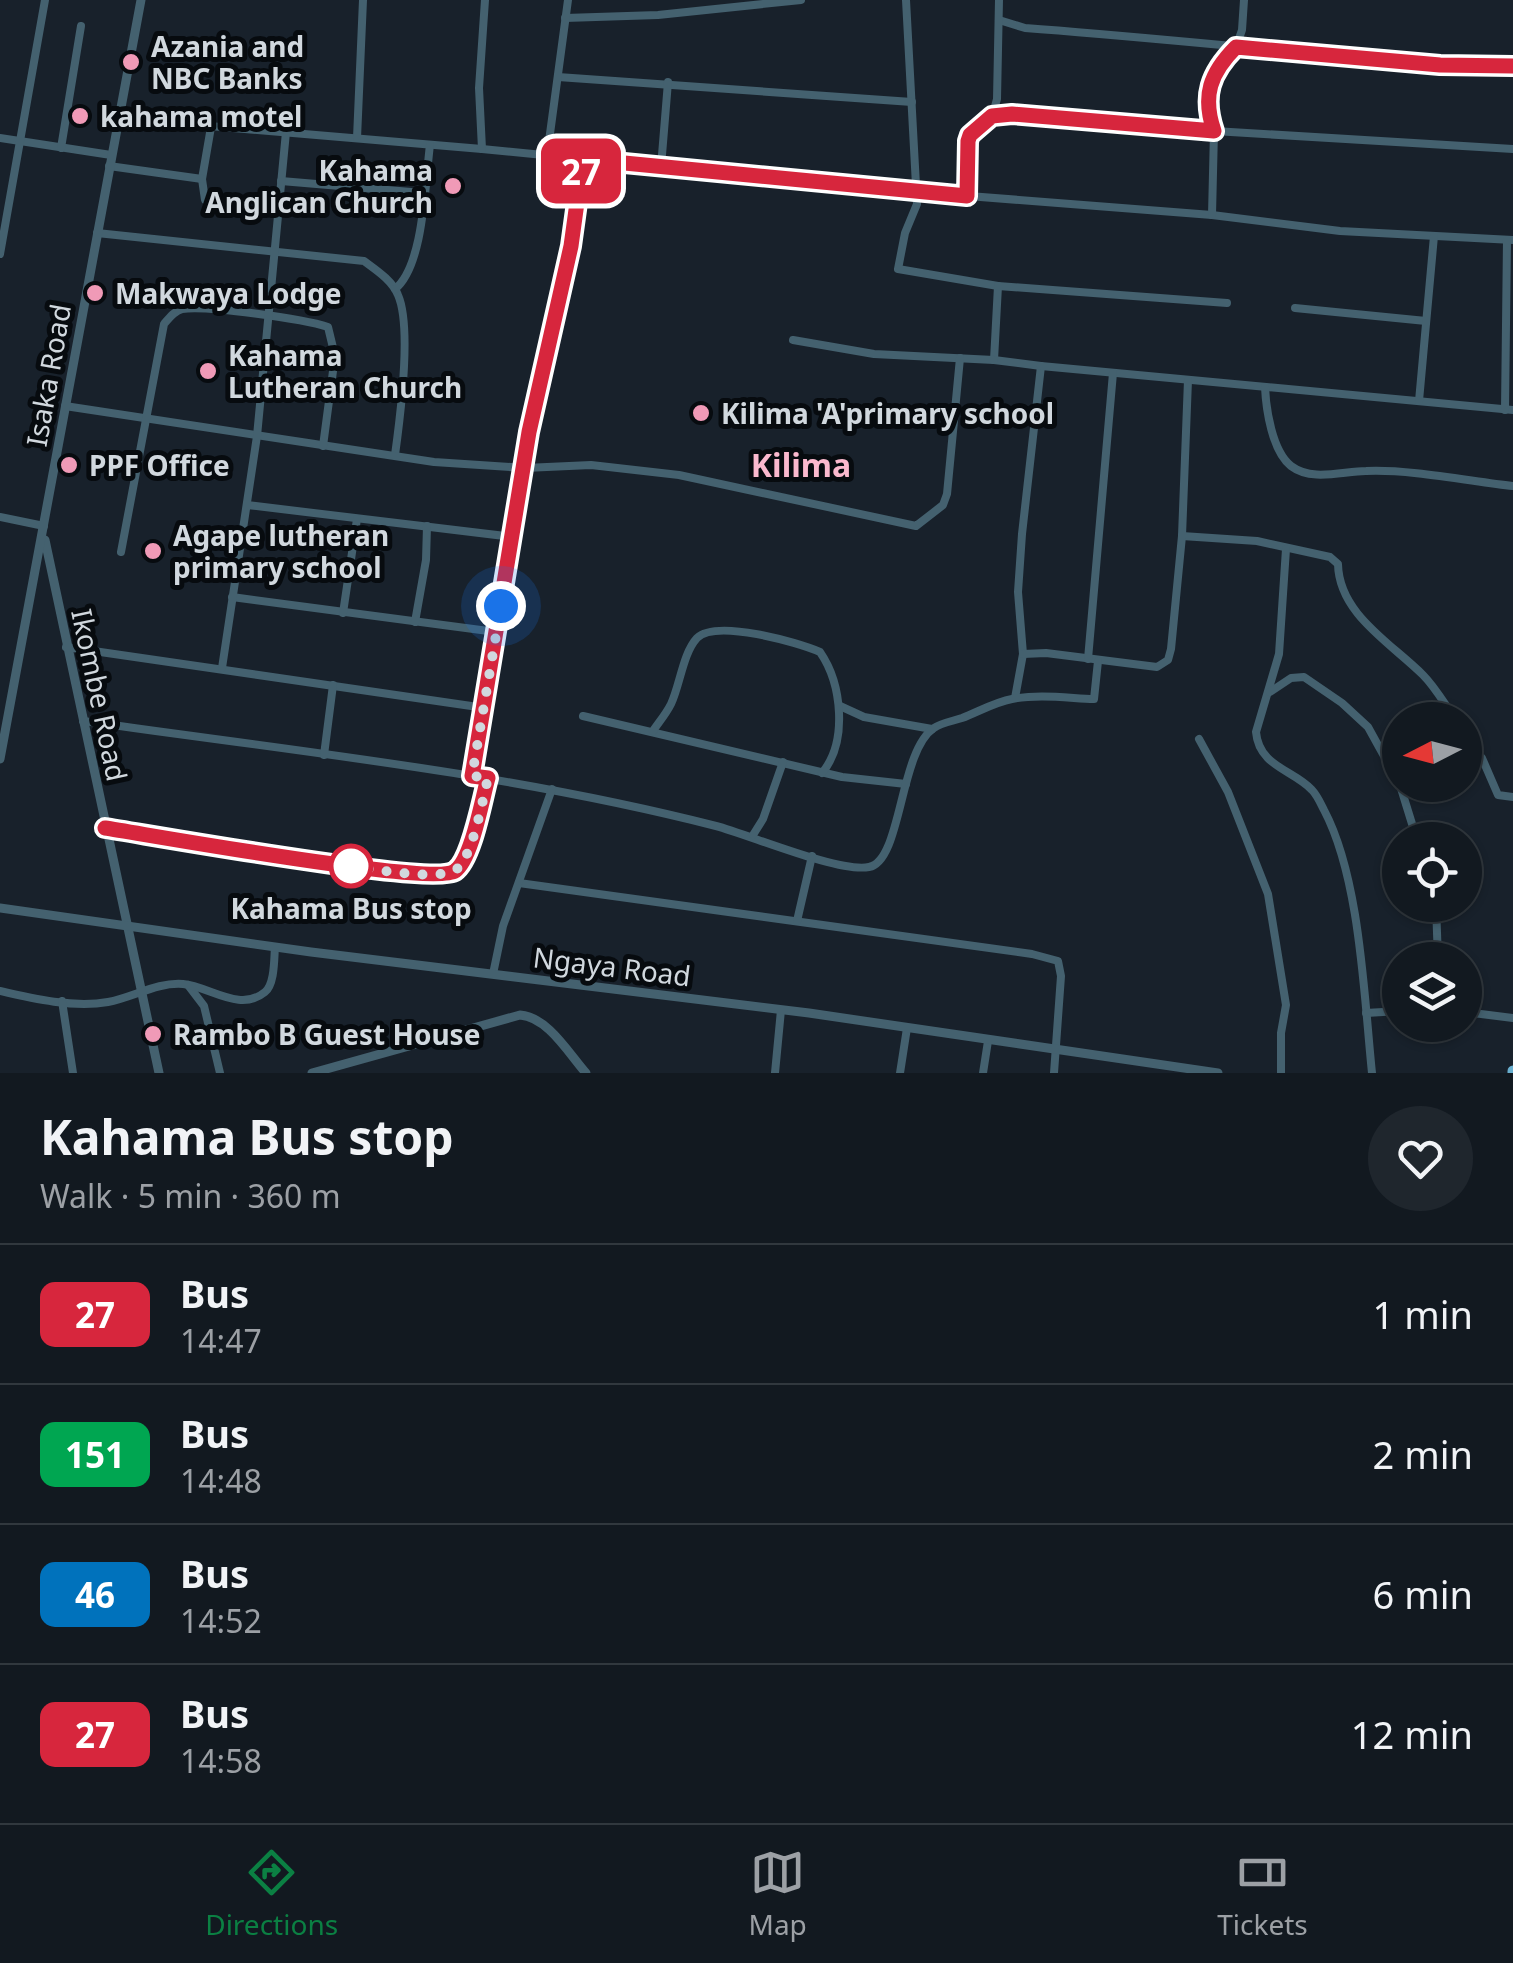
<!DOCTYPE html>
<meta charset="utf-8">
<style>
body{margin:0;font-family:"Noto Sans",sans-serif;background:#1f262d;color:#f1f3f6;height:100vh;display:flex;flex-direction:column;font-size:38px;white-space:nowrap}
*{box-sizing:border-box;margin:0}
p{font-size:32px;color:#9ca0a5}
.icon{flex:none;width:55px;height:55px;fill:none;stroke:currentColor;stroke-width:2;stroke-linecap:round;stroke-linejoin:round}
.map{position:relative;height:1073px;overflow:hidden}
.side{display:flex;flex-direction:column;background:#121920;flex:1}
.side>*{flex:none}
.badge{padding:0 20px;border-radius:15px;font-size:35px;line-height:65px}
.needle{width:65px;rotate:264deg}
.tools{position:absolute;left:1382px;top:702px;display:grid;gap:20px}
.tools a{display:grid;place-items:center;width:100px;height:100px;border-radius:50%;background:#121920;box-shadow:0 2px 8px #0004,0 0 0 2px #31383e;font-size:50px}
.you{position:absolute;width:50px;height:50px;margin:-25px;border:8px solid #fff;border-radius:50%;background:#1a73e8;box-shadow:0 0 0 15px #1a73e833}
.map>.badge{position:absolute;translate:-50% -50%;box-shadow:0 0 0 5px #fff}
.round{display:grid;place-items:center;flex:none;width:105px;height:105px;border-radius:52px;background:#1f262d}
.head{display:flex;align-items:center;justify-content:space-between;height:170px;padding:0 40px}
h1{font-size:48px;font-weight:700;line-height:75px}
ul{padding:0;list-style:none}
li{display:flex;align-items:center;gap:30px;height:140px;padding:0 40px;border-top:2px solid #31383e}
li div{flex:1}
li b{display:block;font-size:38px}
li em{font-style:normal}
li .badge{min-width:110px;font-weight:700;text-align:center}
.menu{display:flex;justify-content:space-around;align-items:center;height:140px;border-top:2px solid #31383e;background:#121920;font-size:28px;color:#9ca0a5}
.menu a{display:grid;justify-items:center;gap:5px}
.menu .selected{color:#0b8043}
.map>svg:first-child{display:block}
</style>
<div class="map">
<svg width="1513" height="1073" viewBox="0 0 1513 1073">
<rect width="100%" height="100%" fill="#18212b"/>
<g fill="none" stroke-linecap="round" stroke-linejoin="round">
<g stroke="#44616f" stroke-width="8">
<polyline points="906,0 917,204 905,233 898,269 998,286 994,360 1041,366 1022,534 1018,592 1023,654 1015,698"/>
<polyline points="565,18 658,15 801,0"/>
<path d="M999 20 1025 28C1188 40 1350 60 1513 66"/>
<polyline points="558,77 912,102"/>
<polyline points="120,115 198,125 482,149 917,192 1212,215 1340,231 1513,240"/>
<polyline points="992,117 1026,114 1214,131 1513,149"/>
<polyline points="211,127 202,179 205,200 232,206"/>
<polyline points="0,138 111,155"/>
<polyline points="357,138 363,0"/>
<polyline points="61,148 81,26"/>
<polyline points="482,149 479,88 485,0"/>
<polyline points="547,156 568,0"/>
<polyline points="109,166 202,179"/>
<polyline points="661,167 668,82"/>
<polyline points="281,181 423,193"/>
<polyline points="967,196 968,141 992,117 997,99 999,0"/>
<polyline points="1212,215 1214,131 1207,112 1208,92 1217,68 1236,47 1242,30 1244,0"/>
<path d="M97 233 364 261C376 270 392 280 398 295 412 327 400 419 395 455"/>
<polyline points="0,254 45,0"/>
<polyline points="998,286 1227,303"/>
<path d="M395 289C424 266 425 182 430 145"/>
<polyline points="1295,308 1426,321"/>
<polyline points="793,340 874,354 994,360"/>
<polyline points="1041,366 1513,410"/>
<path d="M1265 387C1266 409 1272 451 1291 466 1312 482 1343 471 1366 471 1409 469 1469 481 1513 486"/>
<polyline points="1419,401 1434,236"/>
<polyline points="65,406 434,462 525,468 591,465 679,475 916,526 943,505 947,494 960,358"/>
<polyline points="1505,410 1507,240"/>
<polyline points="247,505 513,537"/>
<polyline points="0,517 44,526"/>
<path d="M1182 536 1257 541 1330 557 1338 564C1339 614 1391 643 1423 675 1436 688 1445 705 1456 720"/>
<path d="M1286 549 1279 654 1256 732C1259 767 1294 770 1312 790 1317 795 1321 804 1324 810 1360 878 1364 996 1372 1073"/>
<path d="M121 552 164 324C169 318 174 311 182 309 206 305 304 319 328 327L335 356 323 446"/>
<polyline points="232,597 496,632"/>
<polyline points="343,613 357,519"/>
<polyline points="415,622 426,560 427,526"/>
<polyline points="66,647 485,708"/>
<polyline points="1023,654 1046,653 1157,667 1168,660 1171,649 1182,536 1188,380"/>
<polyline points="1088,659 1113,373"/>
<polyline points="222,668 257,436 286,132"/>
<polyline points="1270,692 1291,678 1304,677 1342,703 1368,727 1400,785"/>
<polyline points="840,706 864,717 932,729"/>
<polyline points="583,716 842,777 906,784"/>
<path d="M83 721C295 751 508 773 716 826 750 835 839 873 869 867 902 861 899 751 934 728 941 723 953 721 962 718 978 712 995 702 1012 699 1038 694 1067 698 1094 699L1098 661"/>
<path d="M653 731C659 722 666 714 671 704 680 685 683 653 697 638 716 619 797 642 820 652 842 684 848 742 822 773"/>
<polyline points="1465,738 1482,758 1498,795 1513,797"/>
<polyline points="1199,739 1228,792 1268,894 1286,1005 1281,1033 1281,1073"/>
<polyline points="324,755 333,685"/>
<polyline points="472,775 529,432 571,246 583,159"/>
<polyline points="1400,785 1417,840"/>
<path d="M105 828 290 858 444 875C472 867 481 804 488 778"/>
<polyline points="753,835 763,819 783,762"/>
<polyline points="519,883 1032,954 1058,961 1061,976 1054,1073"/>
<polyline points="1436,905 1438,960"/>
<polyline points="797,921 812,856"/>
<polyline points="493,974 503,926 552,789"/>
<polyline points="188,985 204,1006 220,1073"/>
<path d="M0 991C34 999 74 1008 108 1002 134 997 157 982 183 984 209 986 240 1013 265 992 275 984 274 958 275 947"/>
<polyline points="62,1001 73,1073"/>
<polyline points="1465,1012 1513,1018"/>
<polyline points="1366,1013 1400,1011"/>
<polyline points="775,1073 781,1010"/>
<polyline points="900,1073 907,1028"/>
<polyline points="983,1073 988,1041"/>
</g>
<g stroke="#44616f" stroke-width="9">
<polyline points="45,540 159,1073"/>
<polyline points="0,759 141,0"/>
<polyline points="0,908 311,952 809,1013 1218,1073"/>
<path d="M312 1073 520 1015C548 1017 569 1054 586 1073"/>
</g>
<polyline stroke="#68afcf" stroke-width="11" points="1513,1073 1513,1071"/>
</g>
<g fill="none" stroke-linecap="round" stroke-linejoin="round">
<defs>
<path id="line" d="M105 828C151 835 432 886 455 871 472 859 482 799 488 778L472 776 529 432 571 246 583 159 967 196 968 141 970 135 992 116 1012 114 1214 131C1202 96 1210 73 1236 47L1440 65 1513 66"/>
</defs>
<use href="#line" stroke="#fff" stroke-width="22"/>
<use href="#line" stroke="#d7263d" stroke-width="15"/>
<path stroke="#d1d8de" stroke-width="10" stroke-dasharray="0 18" d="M351 866C366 868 444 883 458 868 474 851 482 802 488 778L472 776 501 606"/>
</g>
<g fill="#f09ab7" stroke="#070b0f" stroke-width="4">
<circle cx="131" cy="62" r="10"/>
<circle cx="80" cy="116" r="10"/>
<circle cx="453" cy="186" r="10"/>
<circle cx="95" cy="293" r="10"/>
<circle cx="208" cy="371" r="10"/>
<circle cx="701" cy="413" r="10"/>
<circle cx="69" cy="465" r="10"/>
<circle cx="153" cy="551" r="10"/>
<circle cx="153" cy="1034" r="10"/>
</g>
<circle fill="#fff" stroke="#d7263d" stroke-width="5" cx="351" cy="866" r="20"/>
<g text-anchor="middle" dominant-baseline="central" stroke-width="10" stroke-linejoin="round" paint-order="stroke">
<g font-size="28" font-weight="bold" fill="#d1d8de" stroke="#070b0f" text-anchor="start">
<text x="151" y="46">Azania and<tspan x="151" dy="32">NBC Banks</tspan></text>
<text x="100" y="116">kahama motel</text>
<text x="433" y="170" text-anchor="end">Kahama<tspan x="433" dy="32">Anglican Church</tspan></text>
<text x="115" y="293">Makwaya Lodge</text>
<text x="228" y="355">Kahama<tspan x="228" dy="32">Lutheran Church</tspan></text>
<text x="721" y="413">Kilima 'A'primary school</text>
<text x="89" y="465">PPF Office</text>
<text x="173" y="535">Agape lutheran<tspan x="173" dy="32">primary school</tspan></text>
<text x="173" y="1034">Rambo B Guest House</text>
</g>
<g font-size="28" fill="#d1d8de" stroke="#070b0f">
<text transform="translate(48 375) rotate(-80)">Isaka Road</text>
<text transform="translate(100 695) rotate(78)">Ikombe Road</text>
<text transform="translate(612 966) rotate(7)">Ngaya Road</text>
</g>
<g font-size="28" font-weight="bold" fill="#d1d8de" stroke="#070b0f">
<text x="351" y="908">Kahama Bus stop</text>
</g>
<g font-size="32" font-weight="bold" fill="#fbb9ce" stroke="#070b0f">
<text x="801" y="464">Kilima</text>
</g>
</g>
</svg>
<div class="tools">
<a><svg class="needle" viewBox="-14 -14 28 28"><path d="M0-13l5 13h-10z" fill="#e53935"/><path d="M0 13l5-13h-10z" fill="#9ca0a5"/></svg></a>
<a><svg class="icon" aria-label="locate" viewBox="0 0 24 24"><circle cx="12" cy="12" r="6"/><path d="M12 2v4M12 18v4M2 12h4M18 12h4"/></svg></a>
<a><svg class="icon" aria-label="layers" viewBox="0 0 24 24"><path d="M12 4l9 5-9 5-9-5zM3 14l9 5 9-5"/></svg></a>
</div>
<div class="you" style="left:501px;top:606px"></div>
<b class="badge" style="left:581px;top:171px;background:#d7263d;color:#fff">27</b>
</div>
<section class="side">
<div class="head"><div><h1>Kahama Bus stop</h1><p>Walk · 5 min · 360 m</p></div><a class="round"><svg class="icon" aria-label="heart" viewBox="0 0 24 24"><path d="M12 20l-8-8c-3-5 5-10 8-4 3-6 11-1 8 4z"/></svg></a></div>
<ul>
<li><span class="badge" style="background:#d7263d;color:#fff">27</span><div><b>Bus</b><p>14:47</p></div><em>1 min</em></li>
<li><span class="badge" style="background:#00a651;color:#fff">151</span><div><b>Bus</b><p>14:48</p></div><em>2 min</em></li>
<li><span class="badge" style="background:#0072bc;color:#fff">46</span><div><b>Bus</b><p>14:52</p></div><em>6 min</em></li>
<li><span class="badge" style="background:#d7263d;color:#fff">27</span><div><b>Bus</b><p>14:58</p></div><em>12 min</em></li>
</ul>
</section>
<nav class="menu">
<a class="selected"><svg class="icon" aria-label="directions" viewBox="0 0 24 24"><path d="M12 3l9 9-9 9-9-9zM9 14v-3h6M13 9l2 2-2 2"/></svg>Directions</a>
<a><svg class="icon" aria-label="map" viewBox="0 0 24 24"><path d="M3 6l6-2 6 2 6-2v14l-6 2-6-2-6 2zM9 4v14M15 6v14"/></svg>Map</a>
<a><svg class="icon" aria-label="tickets" viewBox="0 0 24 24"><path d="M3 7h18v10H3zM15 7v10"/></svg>Tickets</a>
</nav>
